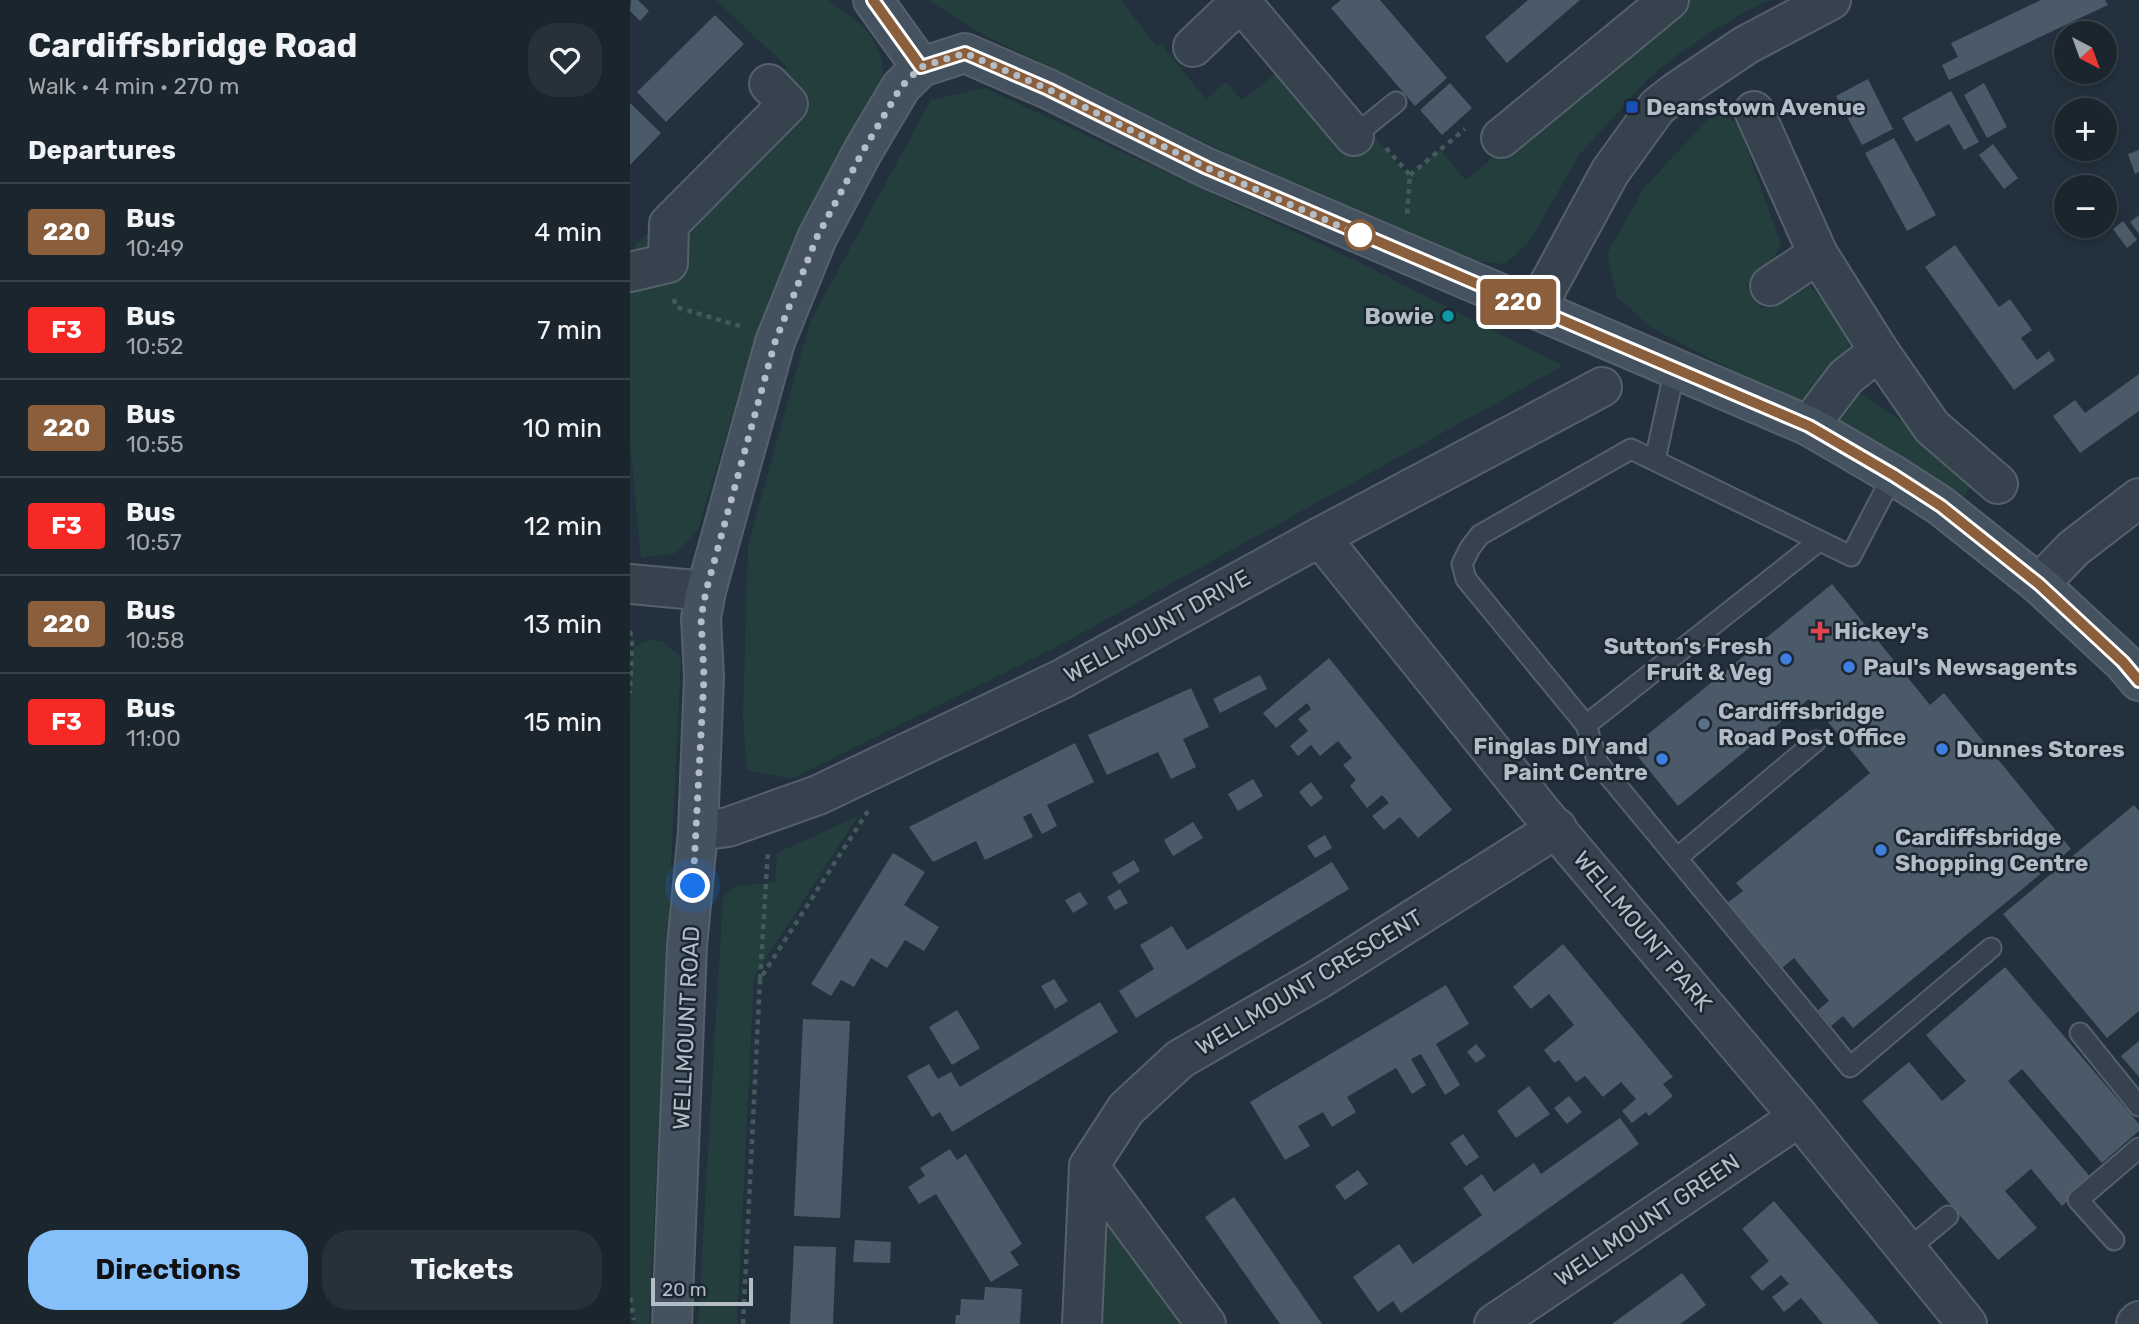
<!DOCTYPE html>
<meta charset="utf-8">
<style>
body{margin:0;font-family:Rubik,sans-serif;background:#27313a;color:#f1f3f6;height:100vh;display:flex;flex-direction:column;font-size:26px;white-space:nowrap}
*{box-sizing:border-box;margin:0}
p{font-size:23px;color:#9fa5aa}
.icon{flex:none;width:38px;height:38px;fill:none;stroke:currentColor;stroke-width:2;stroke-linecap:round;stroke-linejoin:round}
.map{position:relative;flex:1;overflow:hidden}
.panel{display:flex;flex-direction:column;background:#1a252e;width:630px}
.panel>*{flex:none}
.badge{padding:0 14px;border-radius:5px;font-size:24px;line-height:46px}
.needle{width:46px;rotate:139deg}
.fabs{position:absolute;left:1424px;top:21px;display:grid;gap:14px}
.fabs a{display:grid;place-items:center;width:63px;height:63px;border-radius:50%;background:#1a252e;box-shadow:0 4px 10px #0003,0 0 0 2px #38424a;font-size:35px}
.scale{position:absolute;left:21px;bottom:18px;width:102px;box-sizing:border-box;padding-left:7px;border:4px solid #b2bdc8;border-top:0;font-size:19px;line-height:24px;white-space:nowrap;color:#b2bdc8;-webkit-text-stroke:5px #1c2732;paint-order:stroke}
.you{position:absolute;width:35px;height:35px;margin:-18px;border:5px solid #fff;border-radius:50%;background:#1a73e8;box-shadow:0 0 0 10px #1a73e833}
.map>.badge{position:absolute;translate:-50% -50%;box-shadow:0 0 0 4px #fff}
h2{padding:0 28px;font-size:26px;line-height:63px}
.round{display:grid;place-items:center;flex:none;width:74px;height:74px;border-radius:28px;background:#27313a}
.head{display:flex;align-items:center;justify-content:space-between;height:119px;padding:0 28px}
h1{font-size:33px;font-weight:700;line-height:52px}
.cta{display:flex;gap:14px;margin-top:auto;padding:14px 28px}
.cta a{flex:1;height:80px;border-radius:28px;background:#85c0fa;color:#111;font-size:28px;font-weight:700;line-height:80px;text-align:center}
.cta a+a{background:#27313a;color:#f1f3f6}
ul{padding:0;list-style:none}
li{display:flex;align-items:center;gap:21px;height:98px;padding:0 28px;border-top:2px solid #38424a}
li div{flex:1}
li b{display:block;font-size:26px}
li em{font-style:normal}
li .badge{min-width:77px;font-weight:700;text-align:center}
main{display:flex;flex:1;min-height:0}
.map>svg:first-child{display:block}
</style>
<main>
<section class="panel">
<div class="head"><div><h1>Cardiffsbridge Road</h1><p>Walk · 4 min · 270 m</p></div><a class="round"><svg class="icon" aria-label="heart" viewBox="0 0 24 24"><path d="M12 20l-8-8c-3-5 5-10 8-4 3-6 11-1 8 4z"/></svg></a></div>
<h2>Departures</h2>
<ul>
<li><span class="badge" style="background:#8b5e3c;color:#fff">220</span><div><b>Bus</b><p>10:49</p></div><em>4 min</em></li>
<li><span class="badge" style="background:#f52a26;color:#fff">F3</span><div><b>Bus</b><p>10:52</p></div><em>7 min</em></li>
<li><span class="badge" style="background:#8b5e3c;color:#fff">220</span><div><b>Bus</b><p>10:55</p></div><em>10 min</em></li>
<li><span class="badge" style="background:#f52a26;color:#fff">F3</span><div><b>Bus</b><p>10:57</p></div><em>12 min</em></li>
<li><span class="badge" style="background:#8b5e3c;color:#fff">220</span><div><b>Bus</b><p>10:58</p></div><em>13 min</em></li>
<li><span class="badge" style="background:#f52a26;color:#fff">F3</span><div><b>Bus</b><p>11:00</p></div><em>15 min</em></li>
</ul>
<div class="cta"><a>Directions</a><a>Tickets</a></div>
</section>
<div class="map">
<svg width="1509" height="1324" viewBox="0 0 1509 1324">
<rect width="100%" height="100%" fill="#22313d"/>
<g fill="#243e3e">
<polygon points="86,0 198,0 232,25 243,39 251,56 253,74 249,87 148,279 109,392 68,530 46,553 11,558 0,442 0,251 154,96 141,84 157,67"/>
<polygon points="298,0 491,0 526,46 531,44 576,99 596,82 612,100 650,70 740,131 778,176 810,150 836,180 1051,0 1140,0 1117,11 1081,32 1035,64 1017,80 949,155 901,239 875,264 810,257 352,34"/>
<polygon points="355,88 727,261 933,366 436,642 161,779 117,770 113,716 118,545 180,322 301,100"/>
<polygon points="1094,114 1109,126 1151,244 1139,269 1116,285 1131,309 1181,286 1221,337 1211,370 1193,392 1166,403 1022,328 987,297 977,254 1014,188 1079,118"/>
<polygon points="1231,394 1350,473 1329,504 1206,426 1215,401"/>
<polygon points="20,640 32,641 51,657 19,1324 5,1324 0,1293 0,708 3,648"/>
<polygon points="228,816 124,977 107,1324 68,1324 93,897 106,886 145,883 147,853"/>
<polygon points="487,1219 563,1324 462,1324 467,1220"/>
</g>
<g fill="#4b5a68">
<polygon points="1,0 8,0 19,11 10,21 0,11"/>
<polygon points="711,0 750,0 817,78 785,106 701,8"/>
<polygon points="898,0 950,0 877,63 855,37"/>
<polygon points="1411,0 1475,0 1478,5 1319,80 1312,65 1328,57 1321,43"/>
<polygon points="85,15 114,44 36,122 7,92"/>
<polygon points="1456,72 1477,72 1478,76 1461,84"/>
<polygon points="1238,79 1263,129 1232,145 1206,96"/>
<polygon points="820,83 842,108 812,135 790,110"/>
<polygon points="1354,83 1377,127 1357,138 1334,95"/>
<polygon points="1321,91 1349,142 1334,150 1319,124 1286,142 1272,118"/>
<polygon points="0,103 31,133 0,165"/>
<polygon points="1264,138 1306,215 1277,231 1235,153"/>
<polygon points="1363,144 1388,178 1374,189 1349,155"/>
<polygon points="1509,150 1509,172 1505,174 1498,154"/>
<polygon points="1509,215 1509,234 1500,222"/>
<polygon points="1493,221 1507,240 1497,248 1483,229"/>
<polygon points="1325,245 1369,307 1380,299 1402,330 1391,338 1407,360 1419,351 1425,360 1384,390 1295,267"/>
<polygon points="1509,374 1509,411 1450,453 1423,416 1445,400 1455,413"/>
<polygon points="1202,584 1300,705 1314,693 1441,849 1223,1028 1213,1016 1201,1026 1188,1010 1199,1001 1164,958 1151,969 1097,903 1113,891 1106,883 1240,773 1179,699 1048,806 1001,748"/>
<polygon points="699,658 822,810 788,838 770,817 754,830 742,816 759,803 752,795 737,808 720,786 726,780 713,765 722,758 708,741 690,756 681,745 668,756 660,746 678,731 668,719 681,709 677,703 646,728 633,713"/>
<polygon points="630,675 637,689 590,713 583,699"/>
<polygon points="561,688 579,727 553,739 566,767 541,779 528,752 477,775 458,735"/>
<polygon points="445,743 464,782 417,805 427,826 412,834 401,813 393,817 403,837 355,860 346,841 303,862 279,827"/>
<polygon points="623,779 633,796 608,811 598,794"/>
<polygon points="681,782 693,798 681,807 669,792"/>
<polygon points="1504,805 1509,811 1509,1011 1477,1038 1373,914"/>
<polygon points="563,822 573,838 543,856 534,840"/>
<polygon points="695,835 702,848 685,858 677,846"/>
<polygon points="263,853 295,872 274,905 309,927 294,951 275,940 257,968 241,958 224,987 211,980 201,996 181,984"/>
<polygon points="504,860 510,871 489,884 482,873"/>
<polygon points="702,862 719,889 506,1018 489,991 524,969 510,945 542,926 557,950"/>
<polygon points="490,889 498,903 485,910 477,897"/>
<polygon points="450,892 458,904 443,913 435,900"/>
<polygon points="933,944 1043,1077 1033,1084 1043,1096 1019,1116 1016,1112 1002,1123 992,1111 1006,1099 991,1082 973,1097 955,1076 946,1082 929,1060 924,1063 914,1050 944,1025 919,994 901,1009 883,987"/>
<polygon points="1375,967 1509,1124 1509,1131 1472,1163 1392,1069 1378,1081 1463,1180 1432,1206 1401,1169 1375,1191 1407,1228 1368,1260 1232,1101 1279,1062 1312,1101 1336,1081 1296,1035"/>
<polygon points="424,979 438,1001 425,1009 411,986"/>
<polygon points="816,985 839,1024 806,1044 830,1085 815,1095 791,1054 781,1059 796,1085 782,1094 766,1068 717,1097 726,1112 702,1127 693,1112 668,1126 680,1146 655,1160 620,1102"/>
<polygon points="470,1002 488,1032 322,1132 310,1112 302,1117 277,1076 299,1064 308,1079 321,1072 330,1087"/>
<polygon points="327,1010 350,1048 322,1065 299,1027"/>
<polygon points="173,1019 220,1021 210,1218 164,1216"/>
<polygon points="1509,1041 1509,1077 1491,1056"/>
<polygon points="846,1044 856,1056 846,1063 837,1052"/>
<polygon points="899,1086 920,1114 886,1138 867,1111"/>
<polygon points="939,1096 952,1112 937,1124 924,1108"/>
<polygon points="990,1118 1009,1144 771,1313 763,1301 748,1312 723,1277 769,1244 783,1264 852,1215 833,1188 852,1174 864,1192 904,1163 911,1174"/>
<polygon points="833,1134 849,1157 836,1166 820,1143"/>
<polygon points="320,1149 327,1160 336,1154 392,1244 380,1252 389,1265 361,1282 306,1194 289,1204 278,1187 295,1176 290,1168"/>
<polygon points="728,1170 738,1184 715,1200 705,1186"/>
<polygon points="604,1197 627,1230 692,1324 650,1324 575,1217"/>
<polygon points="1144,1201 1223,1293 1249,1324 1193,1324 1171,1298 1154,1312 1142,1297 1159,1284 1151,1275 1132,1291 1120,1277 1139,1261 1112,1229"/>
<polygon points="225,1240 261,1242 260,1263 223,1262"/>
<polygon points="164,1246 206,1247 203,1324 160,1324"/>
<polygon points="1052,1273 1076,1305 1053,1322 1050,1324 982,1324"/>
<polygon points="355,1287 392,1289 390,1324 325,1324 326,1315 330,1315 331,1299 354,1300"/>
</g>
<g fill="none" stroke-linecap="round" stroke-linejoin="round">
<defs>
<g id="lane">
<polyline points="724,136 766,102"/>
<polyline points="1025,460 1045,369"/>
<polyline points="1263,475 1221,556 1001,449 850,535 840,548 832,564 836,579 956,725 968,763 1220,1067 1361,948"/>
<polyline points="956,725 1189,541"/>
<polyline points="1047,858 1186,741"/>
<polyline points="1450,1033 1509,1106"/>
<polyline points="1484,1240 1448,1200 1509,1148"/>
<polyline points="1276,1251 1318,1216"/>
</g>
<g id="street">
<polyline points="611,2 724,136"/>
<polyline points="563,47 612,0"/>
<polyline points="1124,111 1188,254 1249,351 1302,427 1368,484"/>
<polyline points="871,138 1039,0"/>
<polyline points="0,272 38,263 39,224 158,104 139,84"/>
<polyline points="1140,286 1188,254"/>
<polyline points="907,310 918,286 980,172 1027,107 1046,92 1116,45 1201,0"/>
<polyline points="1179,426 1216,377 1249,351"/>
<polyline points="690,537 908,808 1169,1117 1337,1324"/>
<polyline points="0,584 76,591"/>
<polyline points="1409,584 1444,548 1509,498"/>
<polyline points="68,831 98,827 188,795 432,679 690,537 972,387"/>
<polyline points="459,1166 576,1324"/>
<polyline points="452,1324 459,1166 496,1109 550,1059 689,979 927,828"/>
<polyline points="864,1324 1169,1117"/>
<polyline points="1506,1324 1509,1321"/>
</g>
<g id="secondary">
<polyline points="243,0 291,67"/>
<polyline points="42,1324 57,946 68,831 74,677 71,618 76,591 145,342 187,238 233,151 271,87 291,67 335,53 418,89 577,168 1179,426 1263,475 1311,506 1409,584 1493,662 1509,681"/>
</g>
</defs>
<use href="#lane" stroke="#55606b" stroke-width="23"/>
<use href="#street" stroke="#55606b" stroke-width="42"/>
<use href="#secondary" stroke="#55606b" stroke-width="42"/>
<g stroke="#425a5a" stroke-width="4.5" stroke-dasharray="5 5" stroke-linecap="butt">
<polyline points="756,148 780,175 777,214"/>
<polyline points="780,175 835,129"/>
<polyline points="44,299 46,307 113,327"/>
<polyline points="0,631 2,642 0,693"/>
<polyline points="130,979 138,851"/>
<polyline points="0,1298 4,1320"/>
<polyline points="113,1324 130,979 238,811"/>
</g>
<use href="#lane" stroke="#36424d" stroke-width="19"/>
<use href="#street" stroke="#36424d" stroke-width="38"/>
<use href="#secondary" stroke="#445260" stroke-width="38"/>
</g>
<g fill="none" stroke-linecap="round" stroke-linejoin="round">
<defs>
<polyline id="line" points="243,0 291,67 335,53 418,89 577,168 1179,426 1263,475 1311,506 1409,584 1493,662 1509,681"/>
</defs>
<use href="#line" stroke="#fff" stroke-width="16"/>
<use href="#line" stroke="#8b5e3c" stroke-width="10"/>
<polyline stroke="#b2bdc8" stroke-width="7" stroke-dasharray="0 12.6" points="63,886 74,677 71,618 76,591 145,342 187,237 233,151 271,87 291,67 335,53 418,89 577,168 730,235"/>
</g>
<rect fill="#1a4fb4" stroke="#1c2732" stroke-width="2.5" x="995" y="100" width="14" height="14" rx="3.5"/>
<circle fill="#fff" stroke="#8b5e3c" stroke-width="3.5" cx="730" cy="235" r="14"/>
<circle fill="#0f9aa8" stroke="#1c2732" stroke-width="2.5" cx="818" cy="316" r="7"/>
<path fill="#e0444e" stroke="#1c2732" stroke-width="2.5" d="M1186.5 620.5h7v7h7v7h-7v7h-7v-7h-7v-7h7z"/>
<g fill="#3f7fe0" stroke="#1c2732" stroke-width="2.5">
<circle cx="1156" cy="659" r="7"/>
<circle cx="1219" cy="667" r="7"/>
<circle cx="1312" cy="749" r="7"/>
<circle cx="1032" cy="759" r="7"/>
<circle cx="1251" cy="850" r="7"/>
</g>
<circle fill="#5c6f8a" stroke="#1c2732" stroke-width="2.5" cx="1074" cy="724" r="7"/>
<g text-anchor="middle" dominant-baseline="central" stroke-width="5" stroke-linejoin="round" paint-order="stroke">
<g font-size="23" font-weight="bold" fill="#b2bdc8" stroke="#1c2732" text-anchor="start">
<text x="1016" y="107">Deanstown Avenue</text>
<text x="804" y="316" text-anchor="end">Bowie</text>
<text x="1204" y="631">Hickey's</text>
<text x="1142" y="646" text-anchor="end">Sutton's Fresh<tspan x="1142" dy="26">Fruit &amp; Veg</tspan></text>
<text x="1233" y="667">Paul's Newsagents</text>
<text x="1088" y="711">Cardiffsbridge<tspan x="1088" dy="26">Road Post Office</tspan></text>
<text x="1018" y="746" text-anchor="end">Finglas DIY and<tspan x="1018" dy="26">Paint Centre</tspan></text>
<text x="1326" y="749">Dunnes Stores</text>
<text x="1265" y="837">Cardiffsbridge<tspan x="1265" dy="26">Shopping Centre</tspan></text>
</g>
<g font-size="23" fill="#b2bdc8" stroke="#1c2732">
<text transform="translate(527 626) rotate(-29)">WELLMOUNT DRIVE</text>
<text transform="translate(1013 931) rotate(50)">WELLMOUNT PARK</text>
<text transform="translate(679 982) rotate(-31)">WELLMOUNT CRESCENT</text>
<text transform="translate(56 1028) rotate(-87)">WELLMOUNT ROAD</text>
<text transform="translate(1017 1220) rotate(-34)">WELLMOUNT GREEN</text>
</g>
</g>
</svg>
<div class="fabs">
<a><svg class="needle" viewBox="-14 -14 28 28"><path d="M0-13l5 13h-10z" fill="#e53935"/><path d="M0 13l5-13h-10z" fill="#9fa5aa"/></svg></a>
<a>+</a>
<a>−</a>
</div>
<div class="scale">20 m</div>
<div class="you" style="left:63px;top:886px"></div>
<b class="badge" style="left:888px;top:302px;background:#8b5e3c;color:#fff">220</b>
</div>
</main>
